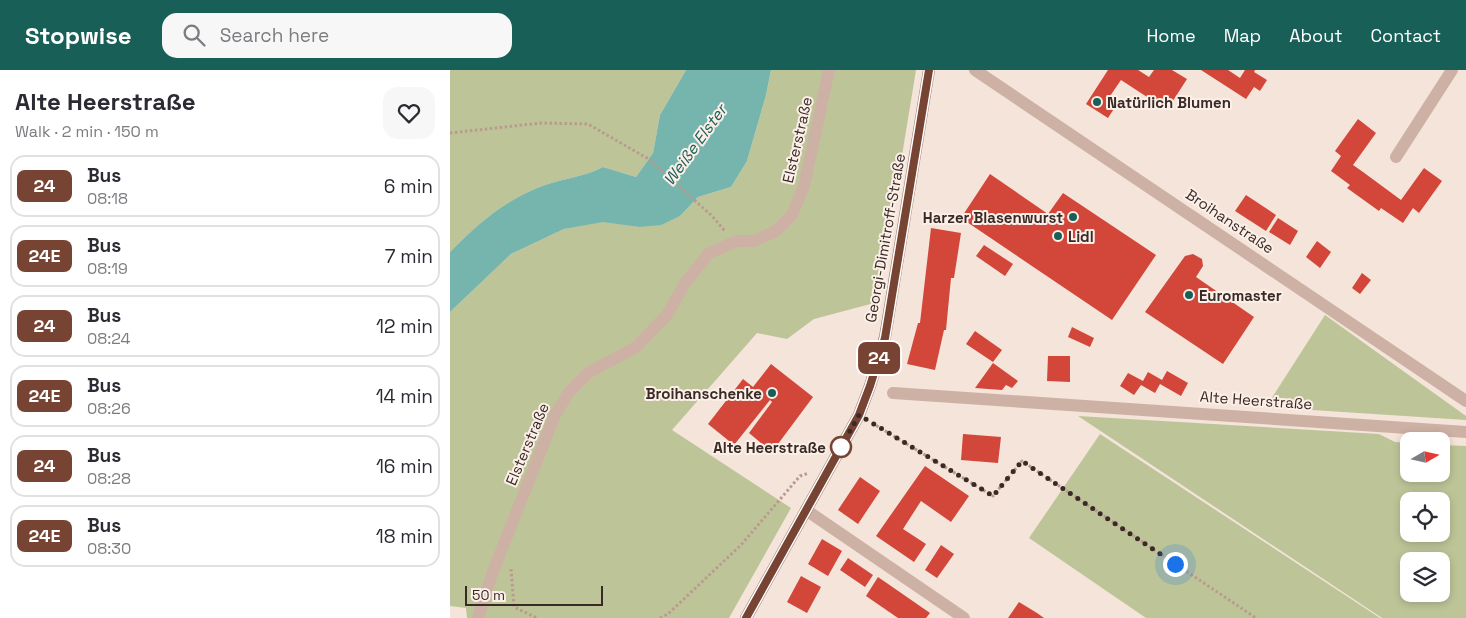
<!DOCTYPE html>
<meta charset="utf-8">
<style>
body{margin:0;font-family:"Space Grotesk",sans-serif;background:#f7f7f7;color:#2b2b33;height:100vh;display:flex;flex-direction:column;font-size:19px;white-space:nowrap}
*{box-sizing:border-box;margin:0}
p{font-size:16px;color:#7c7c81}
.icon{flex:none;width:28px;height:28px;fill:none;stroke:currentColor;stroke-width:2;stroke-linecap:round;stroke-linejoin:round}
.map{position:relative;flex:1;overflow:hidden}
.drawer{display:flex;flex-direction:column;background:#fff;width:450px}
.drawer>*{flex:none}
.badge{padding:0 10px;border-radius:8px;font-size:18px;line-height:32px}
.needle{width:32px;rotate:81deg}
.controls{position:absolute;left:950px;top:362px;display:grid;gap:10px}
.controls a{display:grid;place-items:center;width:50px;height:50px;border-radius:10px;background:#fff;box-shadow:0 2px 8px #0003;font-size:25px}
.scale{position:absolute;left:15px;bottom:12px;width:138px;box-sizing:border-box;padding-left:5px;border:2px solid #392a27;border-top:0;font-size:14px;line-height:18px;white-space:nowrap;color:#392a27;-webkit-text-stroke:4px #fbefe7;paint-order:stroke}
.you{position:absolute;width:25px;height:25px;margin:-12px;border:4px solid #fff;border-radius:50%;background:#1a73e8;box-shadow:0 0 0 8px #1a73e833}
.map>.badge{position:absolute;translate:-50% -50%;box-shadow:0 0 0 2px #fff}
.round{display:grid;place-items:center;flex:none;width:52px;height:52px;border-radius:15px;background:#f7f7f7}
.overview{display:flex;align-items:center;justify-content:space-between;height:85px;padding:0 15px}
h1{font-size:24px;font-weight:600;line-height:38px}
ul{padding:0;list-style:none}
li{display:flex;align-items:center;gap:15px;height:62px;margin:0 10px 8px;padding:0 5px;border:2px solid #e1e1e2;border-radius:15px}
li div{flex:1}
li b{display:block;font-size:19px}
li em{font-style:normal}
li .badge{min-width:55px;font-weight:700;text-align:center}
header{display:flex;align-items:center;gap:30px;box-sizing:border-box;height:70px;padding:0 25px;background:#185f58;color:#fff}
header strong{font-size:24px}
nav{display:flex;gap:28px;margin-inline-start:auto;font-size:18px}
.search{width:350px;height:45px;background:#f7f7f7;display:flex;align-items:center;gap:12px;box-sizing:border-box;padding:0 18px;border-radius:15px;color:#7c7c81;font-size:19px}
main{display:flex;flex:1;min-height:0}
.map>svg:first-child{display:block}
</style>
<header>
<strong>Stopwise</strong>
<div class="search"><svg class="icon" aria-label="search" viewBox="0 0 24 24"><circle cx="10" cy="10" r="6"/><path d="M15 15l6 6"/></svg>Search here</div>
<nav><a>Home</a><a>Map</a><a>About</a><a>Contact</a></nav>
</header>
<main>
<section class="drawer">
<div class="overview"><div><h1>Alte Heerstraße</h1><p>Walk · 2 min · 150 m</p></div><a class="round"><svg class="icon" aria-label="heart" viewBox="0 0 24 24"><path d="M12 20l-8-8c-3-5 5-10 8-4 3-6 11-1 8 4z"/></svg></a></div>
<ul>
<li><span class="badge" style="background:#774332;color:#fff">24</span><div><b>Bus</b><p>08:18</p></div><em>6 min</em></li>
<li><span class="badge" style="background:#774332;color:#fff">24E</span><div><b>Bus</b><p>08:19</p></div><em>7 min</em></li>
<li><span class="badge" style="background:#774332;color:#fff">24</span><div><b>Bus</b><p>08:24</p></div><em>12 min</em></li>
<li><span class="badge" style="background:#774332;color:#fff">24E</span><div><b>Bus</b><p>08:26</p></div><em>14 min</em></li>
<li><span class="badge" style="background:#774332;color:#fff">24</span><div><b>Bus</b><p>08:28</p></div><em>16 min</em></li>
<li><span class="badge" style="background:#774332;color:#fff">24E</span><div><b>Bus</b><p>08:30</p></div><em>18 min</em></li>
</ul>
</section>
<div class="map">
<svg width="1016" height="548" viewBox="0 0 1016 548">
<rect width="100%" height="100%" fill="#f4e4da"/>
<g fill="#bdc598" fill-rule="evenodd">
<path d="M0 0H236L210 45 203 83 186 107 153 97C132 108 108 109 87 118 51 133 27 155 0 182Z"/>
<polygon points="321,0 466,0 428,232 364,249 337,269 307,263 222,360 341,438 279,548 17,548 16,538 0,536 0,242 61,184 114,159 153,151 189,157 230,146 248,127 281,117 297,91 316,25"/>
<polygon points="875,245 1016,346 1016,350 816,337"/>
<path d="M628 346 929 364 945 372 959 373V404H991V375L1016 376V548H932ZM959 431H991V464H959ZM959 491H991V524H959Z"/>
<polygon points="650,364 930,548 696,548 579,468"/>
</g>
<path fill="#76b5ad" d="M236 0H321L316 25 297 91 281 117 248 127 230 146 211 155 189 157 153 152 114 159 61 184 0 242V182C27 155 51 133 87 118 108 109 132 108 153 97L186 107 203 83 210 45Z"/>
<g fill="#d3463a">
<polygon points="658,0 688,0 699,7 704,0 722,0 737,9 717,40 671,10 658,29 667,34 658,48 636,34"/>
<polygon points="751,0 778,0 790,8 795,0 805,0 804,2 817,10 810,21 804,17 796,29"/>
<polygon points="908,49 926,63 903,95 913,102 951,130 974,98 992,111 969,143 963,138 953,153 931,138 929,141 897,118 900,115 881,101 891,86 885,81"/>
<polygon points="540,104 598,144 613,123 706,185 662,250 511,148"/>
<polygon points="796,125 826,145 816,161 785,141"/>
<polygon points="828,148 848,161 840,175 819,162"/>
<polygon points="481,158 511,163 504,208 501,208 496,260 494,260 485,300 457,294 468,253 470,253"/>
<polygon points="867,171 881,182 870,198 856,187"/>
<polygon points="534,175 563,194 555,206 526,186"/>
<polygon points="743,184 752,189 753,196 746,207 804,247 773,294 695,242 735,186"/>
<polygon points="912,203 921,210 910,224 902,218"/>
<polygon points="622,257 644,268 640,277 618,267"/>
<polygon points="525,261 552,280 543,292 516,274"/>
<polygon points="598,286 620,286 620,312 597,311"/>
<polygon points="543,293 568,311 562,318 556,315 552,320 525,318"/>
<polygon points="321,294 363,327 322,382 299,363 322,332 320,330 284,375 258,354 293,309 303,317"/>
<polygon points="717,301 738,313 731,326 710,314 705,323 691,315 684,325 670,316 678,303 693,311 698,302 712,310"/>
<polygon points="513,364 551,367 548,393 511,390"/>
<polygon points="475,396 519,426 501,452 471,431 453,459 476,474 464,492 426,466"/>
<polygon points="410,407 430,421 408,454 388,440"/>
<polygon points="372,469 392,481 378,506 358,494"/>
<polygon points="491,475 504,484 487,508 475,500"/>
<polygon points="398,488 423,505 415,517 390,500"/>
<polygon points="351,506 371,517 357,543 337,532"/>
<polygon points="428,507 480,543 476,548 448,548 416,526"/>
<polygon points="569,532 587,543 594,548 558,548"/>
</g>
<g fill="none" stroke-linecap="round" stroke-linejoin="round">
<g stroke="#ba9a8f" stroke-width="3" stroke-dasharray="2.5 2.5" stroke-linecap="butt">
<polyline points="0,63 91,53 138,54 197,88 261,145 275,161"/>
<polyline points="422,353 543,426 572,391 806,548"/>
<polyline points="61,499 64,537 87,548"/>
<polyline points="210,548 218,544 291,475 350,406 359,403"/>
</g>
<g stroke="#ceb1a5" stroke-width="12">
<polyline points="525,0 1016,331"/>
<polyline points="946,87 1002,0"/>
<polyline points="443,323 1016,362"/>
<polyline points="356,440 514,548"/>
<polyline points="28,548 42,504 105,345 119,322 138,303 186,277 217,245 235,213 259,183 287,171 304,171 326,161 342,145 354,116 379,0"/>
</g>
<polyline stroke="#a27f76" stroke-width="12" points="296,548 409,345 420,316 435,267 479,0"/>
</g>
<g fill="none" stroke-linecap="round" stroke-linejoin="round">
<defs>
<polyline id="line" points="296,548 409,345 420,316 435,268 479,0"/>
</defs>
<use href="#line" stroke="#fff" stroke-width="11"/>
<use href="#line" stroke="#774332" stroke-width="8"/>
<polyline stroke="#392a27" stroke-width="5" stroke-dasharray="0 9" points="391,377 409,345 543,426 572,391 725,494"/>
</g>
<g fill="#185f58" stroke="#fbefe7" stroke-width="2">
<circle cx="647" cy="32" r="5"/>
<circle cx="623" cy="147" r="5"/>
<circle cx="608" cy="166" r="5"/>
<circle cx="739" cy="225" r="5"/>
<circle cx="322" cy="323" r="5"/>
</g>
<circle fill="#fff" stroke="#774332" stroke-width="2.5" cx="391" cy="377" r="10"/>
<g text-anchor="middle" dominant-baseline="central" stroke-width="4" stroke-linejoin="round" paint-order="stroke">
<g font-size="15" font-weight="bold" fill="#392a27" stroke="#fbefe7" text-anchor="start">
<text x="657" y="32">Natürlich Blumen</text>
<text x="613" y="147" text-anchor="end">Harzer Blasenwurst</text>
<text x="618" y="166">Lidl</text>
<text x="749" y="225">Euromaster</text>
<text x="312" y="323" text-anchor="end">Broihanschenke</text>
</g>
<g font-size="15" fill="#392a27" stroke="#fbefe7">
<text transform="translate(347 70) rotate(-77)">Elsterstraße</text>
<text transform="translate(780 151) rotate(34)">Broihanstraße</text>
<text transform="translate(435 168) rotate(-80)">Georgi-Dimitroff-Straße</text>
<text transform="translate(806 330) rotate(4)">Alte Heerstraße</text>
<text transform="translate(77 374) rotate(-67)">Elsterstraße</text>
</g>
<g font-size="15" font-weight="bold" fill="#392a27" stroke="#fbefe7" text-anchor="end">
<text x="376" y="377">Alte Heerstraße</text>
</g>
<g font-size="16" font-style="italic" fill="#185f58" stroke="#fbefe7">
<text transform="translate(245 75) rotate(-54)">Weiße Elster</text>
</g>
</g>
</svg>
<div class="controls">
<a><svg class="needle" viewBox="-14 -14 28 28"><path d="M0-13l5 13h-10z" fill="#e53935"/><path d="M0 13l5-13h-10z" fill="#7c7c81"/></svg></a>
<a><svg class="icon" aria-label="locate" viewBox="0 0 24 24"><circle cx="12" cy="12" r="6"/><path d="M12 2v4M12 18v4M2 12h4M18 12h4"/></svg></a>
<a><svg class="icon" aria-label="layers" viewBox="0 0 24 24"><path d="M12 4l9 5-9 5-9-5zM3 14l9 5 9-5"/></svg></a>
</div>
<div class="scale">50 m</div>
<div class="you" style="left:725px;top:494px"></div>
<b class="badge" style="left:429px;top:288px;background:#774332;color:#fff">24</b>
</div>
</main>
